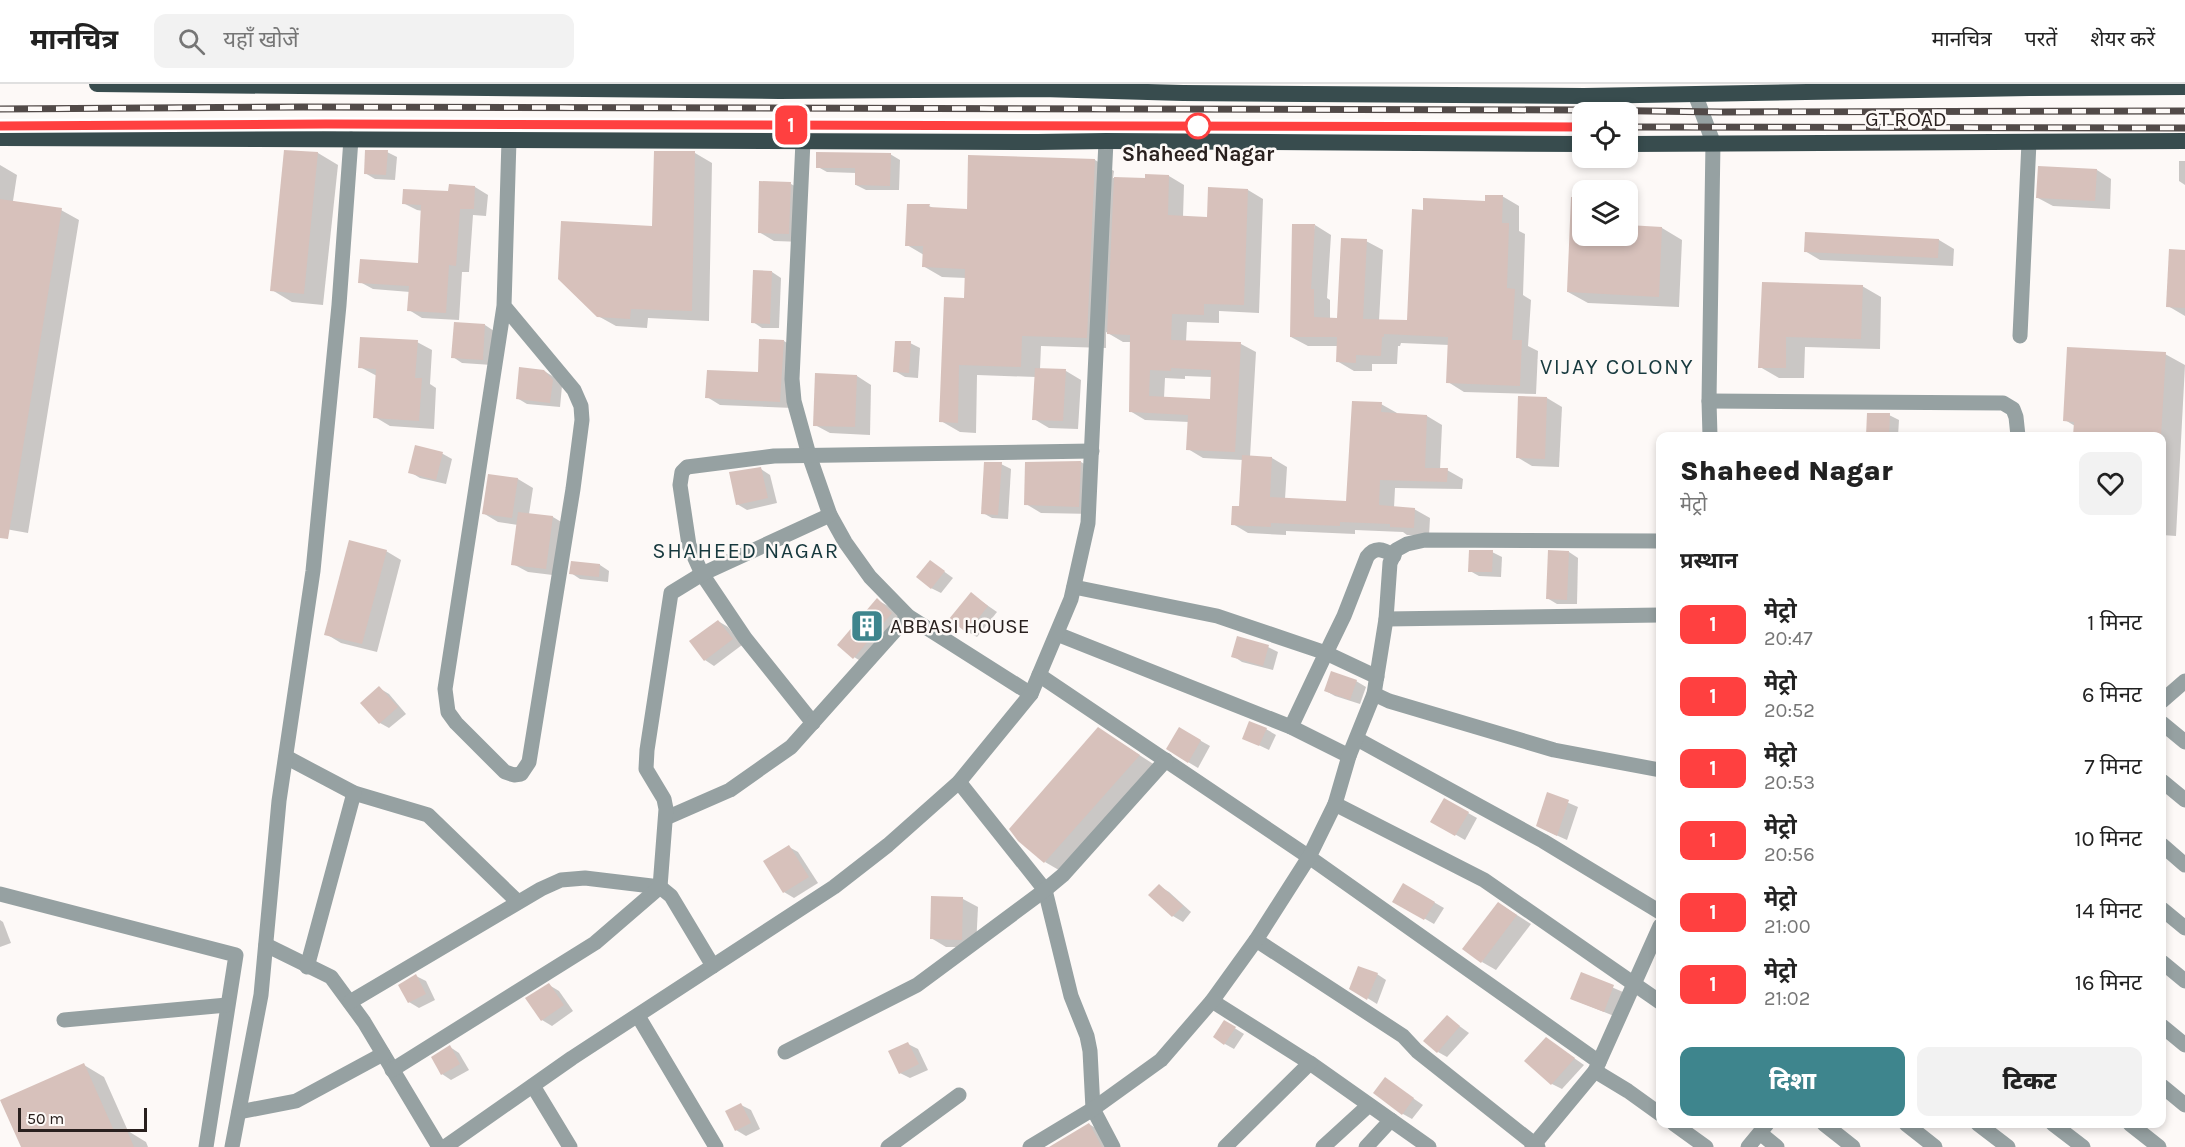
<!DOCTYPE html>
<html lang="hi">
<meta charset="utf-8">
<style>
body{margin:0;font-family:Karla,"Noto Sans Devanagari",sans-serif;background:#f2f2f2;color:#222;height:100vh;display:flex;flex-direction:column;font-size:22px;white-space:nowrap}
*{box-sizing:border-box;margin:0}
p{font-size:20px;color:#767676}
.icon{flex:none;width:33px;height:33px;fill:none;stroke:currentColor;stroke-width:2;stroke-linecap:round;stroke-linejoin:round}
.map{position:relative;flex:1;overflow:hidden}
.drawer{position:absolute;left:1656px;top:348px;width:510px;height:696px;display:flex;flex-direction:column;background:#fff;border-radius:12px;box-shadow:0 3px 9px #0003}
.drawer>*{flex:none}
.badge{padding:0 12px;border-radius:9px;font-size:21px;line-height:39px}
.controls{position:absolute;left:1572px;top:18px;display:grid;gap:12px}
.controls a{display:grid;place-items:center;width:66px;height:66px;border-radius:12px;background:#fff;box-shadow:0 3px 9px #0003;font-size:30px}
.scale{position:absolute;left:18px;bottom:15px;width:129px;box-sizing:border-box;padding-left:6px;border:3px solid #29201e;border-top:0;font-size:16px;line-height:21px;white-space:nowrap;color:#29201e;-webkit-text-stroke:4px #fdf9f7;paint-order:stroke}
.map>.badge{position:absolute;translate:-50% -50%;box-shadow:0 0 0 3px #fff}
h2{padding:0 24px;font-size:22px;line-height:54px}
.round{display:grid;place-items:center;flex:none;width:63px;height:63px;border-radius:12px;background:#f2f2f2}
.summary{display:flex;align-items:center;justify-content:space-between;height:102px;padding:0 24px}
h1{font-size:28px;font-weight:800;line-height:45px}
.cta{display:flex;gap:12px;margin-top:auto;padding:12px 24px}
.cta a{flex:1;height:69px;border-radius:12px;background:#3e858d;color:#fff;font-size:24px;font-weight:800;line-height:69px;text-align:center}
.cta a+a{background:#f2f2f2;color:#222}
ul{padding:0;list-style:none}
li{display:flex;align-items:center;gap:18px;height:72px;padding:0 24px}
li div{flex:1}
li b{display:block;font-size:22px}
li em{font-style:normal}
li .badge{min-width:66px;font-weight:700;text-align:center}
header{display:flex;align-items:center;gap:36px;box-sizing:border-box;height:84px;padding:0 30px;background:#fff;border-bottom:2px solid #e0e0e0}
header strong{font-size:28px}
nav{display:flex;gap:33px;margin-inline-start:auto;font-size:21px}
.search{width:420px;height:54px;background:#f2f2f2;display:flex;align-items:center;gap:15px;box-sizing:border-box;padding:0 21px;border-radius:12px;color:#767676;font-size:22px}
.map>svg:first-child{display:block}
</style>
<header>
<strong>मानचित्र</strong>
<div class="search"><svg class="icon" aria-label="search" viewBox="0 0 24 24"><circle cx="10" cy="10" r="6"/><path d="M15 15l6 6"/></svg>यहाँ खोजें</div>
<nav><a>मानचित्र</a><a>परतें</a><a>शेयर करें</a></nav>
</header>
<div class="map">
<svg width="2185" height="1063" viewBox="0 0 2185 1063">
<rect width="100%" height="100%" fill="#fdf9f7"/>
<g fill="#0003" fill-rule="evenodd">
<polygon points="286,67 318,69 338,81 323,221 292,218 272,206"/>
<polygon points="387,68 397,73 395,96 375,95 365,89"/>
<polygon points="695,69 712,79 709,237 648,234 647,244 616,242 598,232 653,144"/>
<polygon points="890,70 900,76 899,106 866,106 856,101 856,89 827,88 818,83"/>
<path d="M1095 76 1114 87 1113 94 1146 95 1169 92 1184 101 1183 133 1208 134 1248 106 1263 115 1259 229 1219 227V239L1187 238 1186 258 1241 260 1256 268 1250 373 1272 374 1287 383 1285 415 1347 418 1381 320 1397 329V331L1427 332 1442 341 1440 386H1447L1463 395 1462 405 1395 404 1394 424 1414 425 1430 434 1429 452 1407 451 1403 448 1355 446V450L1286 447V451L1248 449 1233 440 1241 424 1243 376 1203 374 1188 365 1189 338 1145 336 1130 327 1132 258H1123L1106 248V264L1041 262 1040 285 1066 287 1081 296 1078 345 1049 344 1034 335 1036 293 977 291 976 349 960 348 941 337 965 215 966 194 942 193 923 182 924 171 907 161 929 122 935 125 968 126ZM1185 292 1212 293 1211 317 1164 314 1165 294 1185 295Z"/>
<polygon points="2179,77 2185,77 2185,101 2179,97"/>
<polygon points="0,81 17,91 13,117 17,119 61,126 79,136 28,449 0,444"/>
<polygon points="2097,86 2111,95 2110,125 2053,122 2038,114"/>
<polygon points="791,100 806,108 804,158 774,157 759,148"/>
<polygon points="475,103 488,111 486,132 473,131 469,188 462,188 459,236 422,234 409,226 410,208 373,205 360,198 419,180 423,127 417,126 403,119"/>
<polygon points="1502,112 1519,122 1519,147 1525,150 1523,211 1531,216 1528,262 1538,267 1536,310 1464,308 1448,298 1449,261 1401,259 1400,262 1398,262 1397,280 1372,280 1372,287 1354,287 1337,277 1338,262 1308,262 1291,253 1315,141 1331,151 1327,214 1330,216 1330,235 1338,235 1366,157 1383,166 1379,237 1409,238 1424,127 1486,118"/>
<polygon points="1571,140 1582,141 1582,152 1628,152 1628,143 1662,144 1682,156 1679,223 1588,219 1568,208"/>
<polygon points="1939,156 1954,165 1953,182 1820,176 1805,167"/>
<polygon points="2185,168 2185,232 2168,222"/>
<polygon points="772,188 781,194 779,244 762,244 753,238"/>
<polygon points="1862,202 1881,213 1880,265 1805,263 1804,294 1779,294 1760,283 1760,263"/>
<polygon points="485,241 494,247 492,281 462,279 453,273"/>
<polygon points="784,257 797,265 793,324 720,321 707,313 759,289"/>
<polygon points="417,258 432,266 430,300 436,304 434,345 390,342 375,333 377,292 360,283"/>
<polygon points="910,259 920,264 918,294 905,293 895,287"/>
<polygon points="2165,270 2185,281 2176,452 2162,451 2162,352 2075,352 2075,342 2065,336"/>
<polygon points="544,287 554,293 562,302 560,323 527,320 517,314"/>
<polygon points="857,292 871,301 870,351 830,349 815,341"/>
<polygon points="1547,314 1562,323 1559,383 1532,382 1517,373"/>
<polygon points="1868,330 1889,331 1899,336 1898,352 1868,352"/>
<polygon points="417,363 443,370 452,375 446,400 420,394 410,388"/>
<polygon points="1081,378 1096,387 1094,430 1041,429 1026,420"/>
<polygon points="1001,380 1011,385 1008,435 992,434 983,429"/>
<polygon points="761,385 770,391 777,419 747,426 737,420"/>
<polygon points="489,391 518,395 533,404 529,430 553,433 568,442 561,492 528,488 513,480 518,441 498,438 483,429"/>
<polygon points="386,467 401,476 377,568 341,559 326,550"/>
<polygon points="1492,468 1502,473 1501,493 1479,492 1470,487"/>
<polygon points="1569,468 1578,474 1577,520 1557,520 1547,514"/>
<polygon points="931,478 953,494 941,509 931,504"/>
<polygon points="600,481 609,487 608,498 580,495 571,489"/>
<polygon points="971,510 997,528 977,553 968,548"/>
<polygon points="877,516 892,524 906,539 869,582 854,573"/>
<polygon points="718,537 728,543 742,561 714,582 705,576"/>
<polygon points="1268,563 1278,568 1273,586 1242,578 1233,572"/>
<polygon points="1356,597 1366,603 1360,620 1335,612 1326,607"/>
<polygon points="379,604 389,610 406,630 389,644 380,639"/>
<polygon points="1099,645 1158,683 1064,789 1045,778"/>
<polygon points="1180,645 1210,662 1198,684 1188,678"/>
<polygon points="1266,645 1276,651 1269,666 1244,654"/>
<polygon points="1548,710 1578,723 1567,756 1547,747"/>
<polygon points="1445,716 1477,734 1465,756 1432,737"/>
<polygon points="789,763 798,768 818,799 794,814 784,808"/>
<polygon points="1404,801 1444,824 1434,840 1394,817"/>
<polygon points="1159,802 1169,808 1191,828 1183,838 1173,832 1150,811"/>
<polygon points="963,815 978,823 976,863 946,863 931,854"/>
<polygon points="1498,819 1531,840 1496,886 1482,878"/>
<polygon points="0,836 3,838 11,859 0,863"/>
<polygon points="1377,890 1386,896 1377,920 1351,904"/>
<polygon points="1581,890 1623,908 1614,932 1572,915"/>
<polygon points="416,892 426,897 435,916 419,924 409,918"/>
<polygon points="549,901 559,907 573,927 552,942 542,936 527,915"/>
<polygon points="1447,933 1469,949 1447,973 1438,968"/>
<polygon points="1225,938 1244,950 1234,965 1225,960"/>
<polygon points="1547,955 1584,981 1562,1005 1552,1000"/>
<polygon points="908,960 918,965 928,986 910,994 900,989"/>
<polygon points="450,963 459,969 469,986 451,996 442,990"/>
<polygon points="84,981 104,993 128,1047 146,1058 148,1063 23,1063"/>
<polygon points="1385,995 1423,1021 1412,1035 1403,1030"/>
<polygon points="741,1021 751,1026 760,1045 746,1052 736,1046"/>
<polygon points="1089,1040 1102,1048 1110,1063 1054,1063"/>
</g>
<g fill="#d7c1bb" fill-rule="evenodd">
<polygon points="284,66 318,68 304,210 270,207"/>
<polygon points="365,66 388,66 386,91 364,90"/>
<polygon points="654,67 695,67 692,227 631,225 630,235 597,233 558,195 561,137 652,142"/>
<polygon points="816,68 891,69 890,102 855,101 855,84 816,84"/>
<polygon points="968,71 1095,75 1087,254 1022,252 1021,283 959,281 958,339 939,338 944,213 964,214 965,185 922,183 923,162 905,162 907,120 930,120 929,123 967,125"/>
<polygon points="2038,82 2097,85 2095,117 2036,114"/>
<path d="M1145 90 1169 91 1168 131 1207 133 1208 103 1248 105 1244 221 1204 220V231L1172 230 1171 256 1241 258 1235 368 1186 366 1188 331 1129 328 1130 251 1107 250 1114 93 1145 94ZM1171 284 1211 286 1210 315 1149 312 1150 286 1171 287Z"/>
<polygon points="759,97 791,98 789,150 758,149"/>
<polygon points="449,100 475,102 474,125 460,125 456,182 449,181 446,229 407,227 409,202 358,199 360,175 418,179 421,121 402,120 403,105 448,107"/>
<polygon points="1485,111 1503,111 1502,139 1509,139 1507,204 1515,205 1512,256 1522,256 1520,302 1446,299 1448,253 1384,250 1384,253 1382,253 1381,272 1356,271 1356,279 1336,278 1337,253 1290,253 1292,140 1315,140 1311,205 1314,205 1314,233 1337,234 1341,154 1367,155 1363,235 1407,236 1412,125 1423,126 1423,114 1485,117"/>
<polygon points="1571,113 1582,113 1582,152 1628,152 1628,141 1662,143 1659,213 1567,208"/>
<polygon points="0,115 62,124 8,455 0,454"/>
<polygon points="1805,148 1939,155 1938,174 1804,168"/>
<polygon points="2169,165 2185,166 2185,224 2166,223"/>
<polygon points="753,186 772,187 770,240 751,239"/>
<polygon points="1762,198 1863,201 1861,255 1786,253 1786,284 1758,284"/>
<polygon points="454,238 485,240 483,276 451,274"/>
<polygon points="360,253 418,256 415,294 422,294 419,337 373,334 376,285 358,284"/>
<polygon points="759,255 784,256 780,318 705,314 707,286 758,288"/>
<polygon points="895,257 911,257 909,289 893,288"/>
<polygon points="2067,263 2166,268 2161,352 2073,352 2074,338 2063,337"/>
<polygon points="519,283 544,286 553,296 550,319 516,315"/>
<polygon points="1035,284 1066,285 1063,337 1032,336"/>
<polygon points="815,289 857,291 855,343 813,342"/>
<polygon points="1518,312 1547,313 1545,375 1516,374"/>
<polygon points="1352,317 1382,318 1381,328 1427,331 1425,384 1448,384 1447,398 1380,396 1379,421 1415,424 1414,444 1390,443 1390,440 1340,438 1340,442 1271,439 1271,443 1231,441 1232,422 1239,422 1242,371 1272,373 1270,413 1346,417"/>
<polygon points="1867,329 1890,329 1889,352 1866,352"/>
<polygon points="415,361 443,368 436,396 408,389"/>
<polygon points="1081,377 1079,423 1024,421 1025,378"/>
<polygon points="984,378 1002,378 998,431 981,430"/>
<polygon points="761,383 768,414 736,421 729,388"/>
<polygon points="488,390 518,394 512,434 482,430"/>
<polygon points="518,428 553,432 546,485 511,481"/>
<polygon points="349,456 387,466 362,560 324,551"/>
<polygon points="1469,466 1493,466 1492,488 1468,488"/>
<polygon points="1548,466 1569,467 1567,516 1546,515"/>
<polygon points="930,476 945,487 931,505 916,493"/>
<polygon points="571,477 600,480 599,493 569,490"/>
<polygon points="971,508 988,522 967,549 949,535"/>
<polygon points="877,514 892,529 853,575 837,561"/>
<polygon points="718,536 733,555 704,577 689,557"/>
<polygon points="1237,552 1269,561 1263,582 1231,573"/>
<polygon points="1331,587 1357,596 1350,616 1324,607"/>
<polygon points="379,602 398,623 379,640 360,619"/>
<polygon points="1249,637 1267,644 1259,662 1242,655"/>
<polygon points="1098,643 1140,671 1044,779 1018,757 1009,745"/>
<polygon points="1179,643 1201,656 1188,679 1166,665"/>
<polygon points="1547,708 1569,716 1557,752 1536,742"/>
<polygon points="1444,714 1469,728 1455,752 1430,738"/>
<polygon points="789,761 809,793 783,809 763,777"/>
<polygon points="1403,799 1435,818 1424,836 1392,818"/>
<polygon points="1159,800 1183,822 1172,833 1148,811"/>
<polygon points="931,812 963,813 962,856 930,855"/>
<polygon points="1498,818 1517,831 1481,879 1462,865"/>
<polygon points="1358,882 1378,889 1367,916 1349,905"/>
<polygon points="1581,888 1614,901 1604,928 1570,915"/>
<polygon points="416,890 426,910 408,919 398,901"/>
<polygon points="549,899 564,921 541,937 525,914"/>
<polygon points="1447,931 1460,942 1437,969 1423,957"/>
<polygon points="1224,936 1236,943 1224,961 1213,953"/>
<polygon points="1546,953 1575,974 1551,1001 1524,977"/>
<polygon points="908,958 919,980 899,990 888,967"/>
<polygon points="450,961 460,980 441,991 431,973"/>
<polygon points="84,979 115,1049 126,1044 134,1063 21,1063 0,1016"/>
<polygon points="1385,993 1414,1014 1402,1031 1373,1009"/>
<polygon points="741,1019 751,1039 735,1047 725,1027"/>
<polygon points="1089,1039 1102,1063 1049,1063"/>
</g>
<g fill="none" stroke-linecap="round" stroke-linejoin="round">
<g stroke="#96a1a2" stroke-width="15">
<polyline points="1695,10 1713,58 1709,317 1710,352"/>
<polyline points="803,57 792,295 794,317 809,371 830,431 845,458 870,493 908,532 1031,610"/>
<polyline points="504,222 574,306 581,322 582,336 573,405 529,678 521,690 514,691 505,688 456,639 448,628 445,605 504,222 509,56"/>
<polyline points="2020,252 2029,58"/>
<polyline points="1709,317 2003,319 2013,325 2016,333 2018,352"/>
<polyline points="1074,503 1217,532 1326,569 1291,643"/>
<polyline points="1386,535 1660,531"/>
<polyline points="1057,550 1291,643 1349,672"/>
<polyline points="1039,591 1309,773 1599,978"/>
<path d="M1377 593 1326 569 1344 532 1367 473C1375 462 1383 465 1394 472"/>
<polyline points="1374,610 1389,617 1554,666 1660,686"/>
<polyline points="2162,617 2185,597"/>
<polyline points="813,639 745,554 702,490 689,461 680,401 682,388 687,383 774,372 1092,367"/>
<polyline points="2162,639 2185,658"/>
<polyline points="1357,655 1543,757 1660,828"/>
<polyline points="286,673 354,709 428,731 518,818"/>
<polyline points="2162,697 2185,716"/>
<polyline points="959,698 1045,806 1071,912 1087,952 1090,967 1093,1025 1113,1063"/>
<polyline points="1335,720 1484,796 1660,918"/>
<polyline points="666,734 730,706 791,663 908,532"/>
<polyline points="2162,761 2185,781"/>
<polyline points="0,810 236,871 206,1063"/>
<polyline points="2162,825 2185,844"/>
<polyline points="1256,856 1403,952 1417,967 1538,1063"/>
<polyline points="266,861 331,893 364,938 439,1063"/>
<polyline points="2162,878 2185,897"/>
<polyline points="307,883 354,709"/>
<polyline points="1212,917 1310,979 1429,1063"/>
<polyline points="350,918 541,805 561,796 585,794 660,803 671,812 713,882"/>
<polyline points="638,932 716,1063"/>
<polyline points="64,936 227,921"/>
<polyline points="2162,942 2185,961"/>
<polyline points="785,968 917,901 1045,806 1063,791 1166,676"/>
<polyline points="392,986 595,859 660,803 666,725 664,715 646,685 647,666 671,509 702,490 830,431"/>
<polyline points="1595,987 1628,1007 1660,1030"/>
<polyline points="533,1002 570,1063"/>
<polyline points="2162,1002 2185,1021"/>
<polyline points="239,1028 296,1017 383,970"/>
<polyline points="1674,1040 1706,1063"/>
<polyline points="1824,1040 1853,1063"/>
<polyline points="1906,1040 1935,1063"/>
<polyline points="1978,1040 2008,1063"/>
<polyline points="2053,1040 2083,1063"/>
<polyline points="2130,1040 2159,1063"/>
<polyline points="1760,1049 1777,1063"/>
<polyline points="445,1063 572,974 834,803 888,761 959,698 1031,610 1071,515 1088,439 1106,57"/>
<polyline points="888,1063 959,1011"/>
<polyline points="1030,1063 1093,1025 1161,976 1212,917 1256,856 1309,773 1335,720 1349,672 1374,610 1386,535 1390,479 1396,466 1407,460 1425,456 1660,457"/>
<polyline points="1225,1063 1310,979"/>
<polyline points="1323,1063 1369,1021"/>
<polyline points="1366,1063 1391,1036"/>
<polyline points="1532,1063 1595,987 1660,842"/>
<polyline points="1748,1063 1767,1040"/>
</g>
<polyline stroke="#96a1a2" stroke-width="15" points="232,1063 261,911 279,717 313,487 339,221 351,55"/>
<g stroke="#384c4e" stroke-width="16">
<polyline points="97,0 779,7 1042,5 1183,9 1584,12 2030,4 2185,3"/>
<polyline points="0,54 1038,58 1106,57 1582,60"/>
<polyline points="1628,60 2185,57"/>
</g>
<defs>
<g id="rail">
<polyline points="0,25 303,23 1578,26 1720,28 2185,27"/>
<polyline points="0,42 303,40 1582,43"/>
<polyline points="1628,43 2185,44"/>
</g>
</defs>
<use href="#rail" stroke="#524a48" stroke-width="7"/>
<use href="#rail" stroke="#fdf9f7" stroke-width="4.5" stroke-dasharray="14" stroke-linecap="butt"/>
</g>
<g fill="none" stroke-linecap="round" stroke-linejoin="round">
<defs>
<polyline id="line" points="0,42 326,40 1582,43"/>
</defs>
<use href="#line" stroke="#fff" stroke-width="14"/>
<use href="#line" stroke="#ff4040" stroke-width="9"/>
</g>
<defs>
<symbol id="building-square" viewBox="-11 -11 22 22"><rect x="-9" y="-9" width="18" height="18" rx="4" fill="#3e858d" stroke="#fdf9f7"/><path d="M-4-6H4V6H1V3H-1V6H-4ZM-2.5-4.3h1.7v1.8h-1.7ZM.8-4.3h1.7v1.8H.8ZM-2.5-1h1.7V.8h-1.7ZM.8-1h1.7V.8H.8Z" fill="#fff"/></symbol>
</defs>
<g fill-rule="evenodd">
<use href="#building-square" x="848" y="523" width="38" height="38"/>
</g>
<circle fill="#fff" stroke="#ff4040" stroke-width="3" cx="1198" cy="42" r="12"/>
<g text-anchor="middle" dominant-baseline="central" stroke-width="5" stroke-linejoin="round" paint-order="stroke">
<g font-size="21" fill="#29201e" stroke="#fdf9f7">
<text x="1906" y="35">GT ROAD</text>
</g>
<g font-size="21" font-weight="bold" fill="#29201e" stroke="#fdf9f7">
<text x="1198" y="70">Shaheed Nagar</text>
</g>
<g font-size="21" fill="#29201e" stroke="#fdf9f7" text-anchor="start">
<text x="890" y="542">ABBASI HOUSE</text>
</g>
<g font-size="22" letter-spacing="1.5" fill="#17393e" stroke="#fdf9f7">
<text x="1617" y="283">VIJAY COLONY</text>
<text x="746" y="467">SHAHEED NAGAR</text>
</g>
</g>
</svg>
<div class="controls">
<a><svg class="icon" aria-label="locate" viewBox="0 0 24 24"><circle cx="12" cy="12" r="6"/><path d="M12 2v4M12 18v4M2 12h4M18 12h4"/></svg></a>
<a><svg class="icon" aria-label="layers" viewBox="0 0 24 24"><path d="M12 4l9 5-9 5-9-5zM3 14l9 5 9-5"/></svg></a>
</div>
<div class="scale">50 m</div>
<b class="badge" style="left:791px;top:41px;background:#ff4040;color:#fff">1</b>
<section class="drawer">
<div class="summary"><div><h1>Shaheed Nagar</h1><p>मेट्रो</p></div><a class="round"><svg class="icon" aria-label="heart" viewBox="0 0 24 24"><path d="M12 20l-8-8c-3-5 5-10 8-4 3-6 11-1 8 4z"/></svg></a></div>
<h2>प्रस्थान</h2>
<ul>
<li><span class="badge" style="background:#ff4040;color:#fff">1</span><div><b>मेट्रो</b><p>20:47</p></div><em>1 मिनट</em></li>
<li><span class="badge" style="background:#ff4040;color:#fff">1</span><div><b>मेट्रो</b><p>20:52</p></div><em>6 मिनट</em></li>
<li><span class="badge" style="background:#ff4040;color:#fff">1</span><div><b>मेट्रो</b><p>20:53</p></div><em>7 मिनट</em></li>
<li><span class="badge" style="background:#ff4040;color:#fff">1</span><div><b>मेट्रो</b><p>20:56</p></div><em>10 मिनट</em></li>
<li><span class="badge" style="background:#ff4040;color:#fff">1</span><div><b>मेट्रो</b><p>21:00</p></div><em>14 मिनट</em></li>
<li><span class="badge" style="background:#ff4040;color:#fff">1</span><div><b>मेट्रो</b><p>21:02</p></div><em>16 मिनट</em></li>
</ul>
<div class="cta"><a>दिशा</a><a>टिकट</a></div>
</section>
</div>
